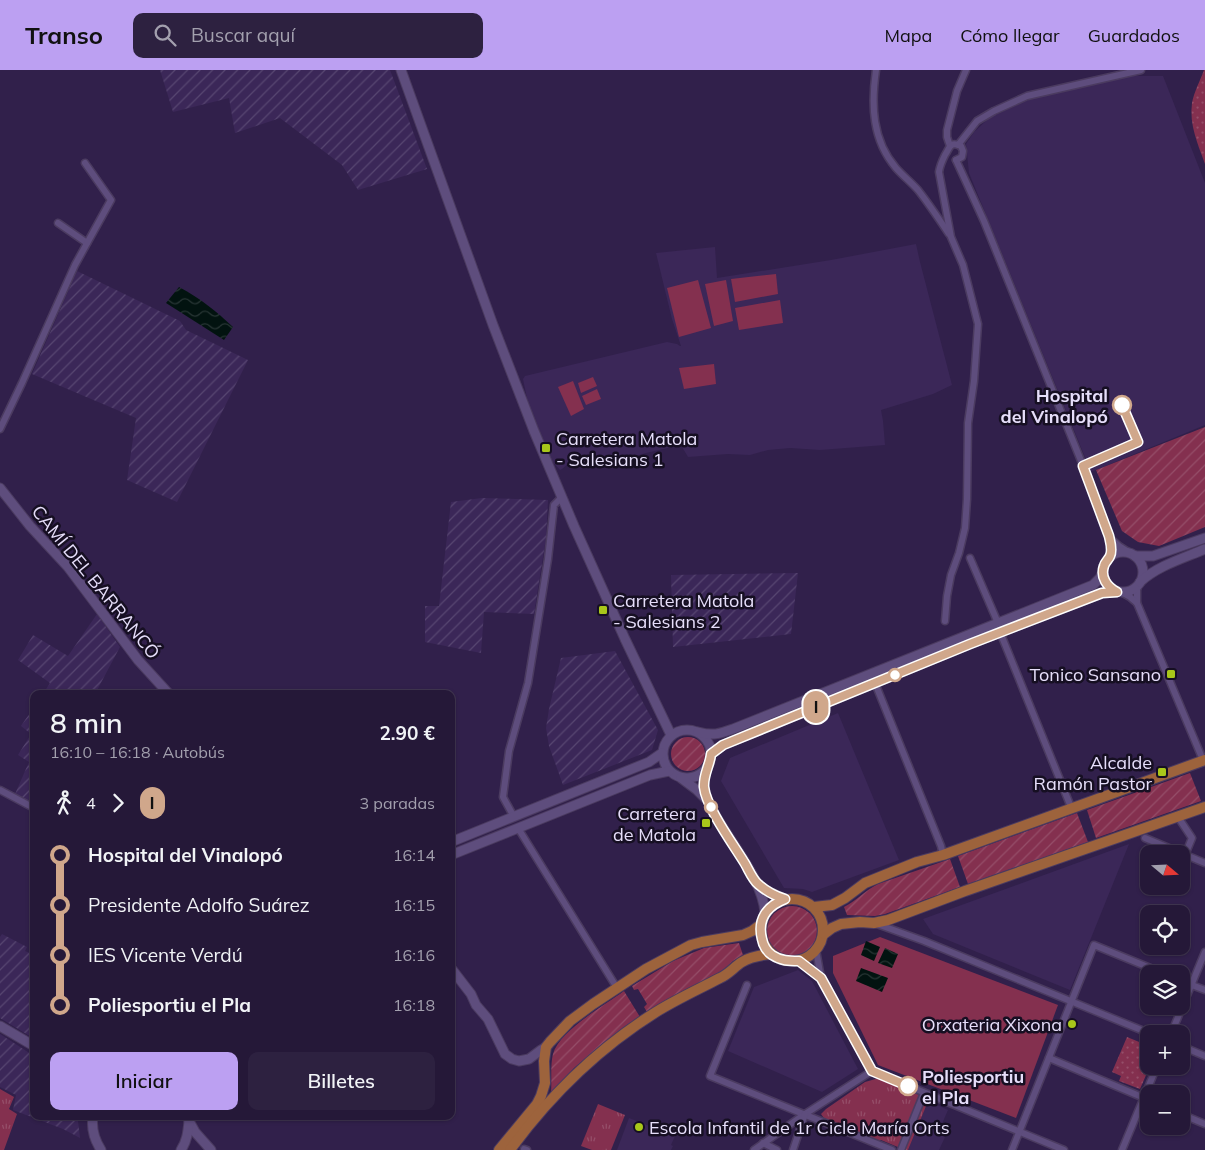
<!DOCTYPE html>
<html lang="es">
<meta charset="utf-8">
<style>
body{margin:0;font-family:Mulish,sans-serif;background:#2d2140;color:#f1f3f6;height:100vh;display:flex;flex-direction:column;font-size:19px;white-space:nowrap}
*{box-sizing:border-box;margin:0}
p{font-size:16px;color:#a3a0ae}
.icon{flex:none;width:28px;height:28px;fill:none;stroke:currentColor;stroke-width:2;stroke-linecap:round;stroke-linejoin:round}
.map{position:relative;flex:1;overflow:hidden}
.panel{position:absolute;left:30px;top:620px;width:425px;height:430px;display:flex;flex-direction:column;background:#251838;border-radius:10px;box-shadow:0 1px 4px #0004,0 0 0 1px #423753}
.panel>*{flex:none}
.badge{padding:0 10px;border-radius:16px;font-size:18px;line-height:32px}
.needle{width:32px;rotate:109deg}
.buttons{position:absolute;left:1140px;top:775px;display:grid;gap:10px}
.buttons a{display:grid;place-items:center;width:50px;height:50px;border-radius:10px;background:#251838;box-shadow:0 1px 4px #0004,0 0 0 1px #423753;font-size:25px}
.map>.badge{position:absolute;translate:-50% -50%;box-shadow:0 0 0 2px #fff}
.legs{display:flex;align-items:center;gap:8px;height:55px;padding:0 20px;font-size:16px}
.legs p{margin-inline-start:auto}
.summary{display:flex;align-items:center;justify-content:space-between;height:85px;padding:0 20px}
h1{font-size:28px;font-weight:600;line-height:38px}
.primary-button{display:flex;gap:10px;margin-top:auto;padding:10px 20px}
.primary-button a{flex:1;height:58px;border-radius:10px;background:#bca0f2;color:#111;font-size:20px;font-weight:600;line-height:58px;text-align:center}
.primary-button a+a{background:#2d2140;color:#f1f3f6}
ul{padding:0 20px;list-style:none}
li{display:flex;align-items:center;gap:18px;height:50px;font-size:19px}
li i{display:grid;place-items:center;width:8px;height:100%;margin:0 6px;background:currentColor}
li i::after{content:'';width:12px;height:12px;margin:-6px;border:4px solid;border-radius:50%;background:#251838}
li p{margin-inline-start:auto}
li:first-child i{background:linear-gradient(#0000 50%,currentColor 0)}
li:last-child i{background:linear-gradient(currentColor 50%,#0000 0)}
header{display:flex;align-items:center;gap:30px;box-sizing:border-box;height:70px;padding:0 25px;background:#bca0f2;color:#111}
header strong{font-size:24px}
nav{display:flex;gap:28px;margin-inline-start:auto;font-size:18px}
.search{width:350px;height:45px;background:#2d2140;display:flex;align-items:center;gap:12px;box-sizing:border-box;padding:0 18px;border-radius:10px;color:#a3a0ae;font-size:19px}
.map>svg:first-child{display:block}
</style>
<header>
<strong>Transo</strong>
<div class="search"><svg class="icon" aria-label="search" viewBox="0 0 24 24"><circle cx="10" cy="10" r="6"/><path d="M15 15l6 6"/></svg>Buscar aquí</div>
<nav><a>Mapa</a><a>Cómo llegar</a><a>Guardados</a></nav>
</header>
<div class="map">
<svg width="1205" height="1080" viewBox="0 0 1205 1080">
<defs>
<pattern id="industrial-furrows" width="10" height="10" patternUnits="userSpaceOnUse" patternTransform="scale(1.25)"><rect width="10" height="10" fill="#3b2758"/><path d="M-1 1l2-2M0 10L10 0M9 11l2-2" fill="none" stroke="#574671"/></pattern>
<pattern id="grass-dots" width="8" height="8" patternUnits="userSpaceOnUse" patternTransform="scale(1.25)"><rect width="8" height="8" fill="#84304f"/><path d="M2 2h.1M6 6h.1" fill="none" stroke="#954e69" stroke-width="1.8" stroke-linecap="round"/></pattern>
<pattern id="park-tufts" width="24" height="20" patternUnits="userSpaceOnUse" patternTransform="scale(1.25)"><rect width="24" height="20" fill="#84304f"/><path d="M3 7l-1-3M5 7V3M7 7l1-3M15 17l-1-3M17 17v-4M19 17l1-3" fill="none" stroke="#954e69"/></pattern>
<pattern id="garden-furrows" width="10" height="10" patternUnits="userSpaceOnUse" patternTransform="scale(1.25)"><rect width="10" height="10" fill="#84304f"/><path d="M-1 1l2-2M0 10L10 0M9 11l2-2" fill="none" stroke="#954e69"/></pattern>
<pattern id="water-waves" width="16" height="10" patternUnits="userSpaceOnUse" patternTransform="scale(1.25)"><rect width="16" height="10" fill="#021310"/><path d="M0 5q4-4 8 0t8 0" fill="none" stroke="#273534"/></pattern>
</defs>
<rect width="100%" height="100%" fill="#31204b"/>
<g fill="#3b2758">
<polygon points="1132,6 1163,6 1205,113 1205,355 1091,402 969,103 966,74 974,62 989,48 1030,29"/>
<polygon points="916,174 920,192 952,315 933,324 881,340 883,351 885,375 820,380 790,378 768,380 750,385 728,384 688,387 681,375 646,383 588,399 584,399 579,393 575,392 569,393 562,399 560,400 549,388 528,333 523,309 525,306 667,272 677,274 680,276 681,276 672,249 656,183 715,177 717,208 831,190"/>
<polygon points="838,643 899,790 812,822 803,819 784,818 721,711 730,688"/>
<polygon points="1129,774 1070,920 933,864 923,849"/>
<polygon points="798,900 812,911 858,999 822,1022 728,981 754,917"/>
<polygon points="928,1031 948,1040 938,1063 945,1067 939,1080 908,1080"/>
<polygon points="629,1048 675,1066 671,1075 673,1076 671,1080 617,1080"/>
</g>
<g fill="url(#industrial-furrows)">
<polygon points="160,0 390,0 427,99 358,120 342,95 280,48 235,63 229,28 173,42"/>
<polygon points="77,201 180,251 186,260 248,290 177,432 127,410 136,348 32,304"/>
<polygon points="482,428 548,430 546,468 534,544 484,542 481,583 425,572 425,536 439,536 451,432"/>
<polygon points="798,503 791,564 673,577 671,505"/>
<polygon points="97,544 120,577 95,624 43,624 50,613 18,590 33,565 68,586"/>
<polygon points="615,581 658,660 652,680 563,715 549,676 546,658 549,639 561,588"/>
<polygon points="34,637 34,735 15,724 29,692 18,685 31,664 21,656"/>
<polygon points="2,864 27,877 25,881 34,885 34,938 32,954 34,958 33,968 0,948 0,867"/>
<polygon points="0,964 34,986 34,1046 80,1046 78,1051 80,1068 63,1059 13,1040 16,1025 0,1017"/>
</g>
<g fill="url(#grass-dots)">
<path d="M1204 0H1205V94C1198 74 1189 55 1192 33 1194 22 1200 11 1204 0Z"/>
<polygon points="1127,967 1149,976 1150,996 1140,1019 1119,1011 1121,1006 1112,1002"/>
</g>
<g fill="url(#park-tufts)">
<polygon points="879,1008 929,1029 908,1080 905,1080 881,1070 877,1072 826,1051 821,1044 826,1039 865,1012"/>
<polygon points="0,1019 14,1027 9,1039 17,1044 4,1080 0,1080"/>
<polygon points="598,1034 625,1045 611,1080 592,1080 581,1076"/>
</g>
<g fill="url(#garden-furrows)">
<polygon points="1205,357 1205,457 1159,476 1138,472 1122,461 1096,400"/>
<circle cx="688" cy="684" r="17"/>
<polygon points="1190,703 1201,731 1096,768 1087,740"/>
<polygon points="1077,743 1088,772 968,814 958,786"/>
<path d="M950 789 960 817 885 844 875 846 847 845 844 837C856 831 866 820 878 814Z"/>
<circle cx="792" cy="861" r="25"/>
<polygon points="739,873 743,885 733,891 719,904 681,922 647,942 644,937 647,934 638,919 634,920 632,916 673,891 704,878"/>
<path d="M624 921 640 947 606 971 574 998 551 1023C552 1010 550 996 553 984 559 961 605 935 624 921Z"/>
</g>
<g fill="#84304f">
<polygon points="776,204 778,224 735,232 731,209"/>
<polygon points="698,210 711,258 679,267 667,218"/>
<polygon points="726,210 733,251 714,256 705,214"/>
<polygon points="780,230 783,253 739,260 735,238"/>
<polygon points="714,294 716,314 684,319 679,298"/>
<polygon points="593,307 597,316 581,323 578,313"/>
<polygon points="573,311 584,339 571,346 558,317"/>
<polygon points="597,319 601,329 586,335 582,326"/>
<polygon points="880,867 1058,935 1016,1048 878,995 833,903 833,886"/>
</g>
<g fill="url(#water-waves)">
<path d="M179 217C200 228 216 241 233 257L224 270 166 233Z"/>
<polygon points="866,871 880,877 874,891 861,885"/>
<polygon points="885,878 898,884 892,898 878,893"/>
<polygon points="861,898 888,908 882,922 856,911"/>
</g>
<g fill="none" stroke-linecap="round" stroke-linejoin="round">
<defs>
<g id="street">
<path d="M876 0C871 35 872 70 896 98 903 106 911 112 918 120 929 134 939 149 949 164"/>
<polyline points="958,75 977,51 994,41 1027,26 1141,0"/>
<polyline points="950,76 947,67 947,60 957,21 966,0"/>
<polyline points="956,90 984,151 1088,408 1109,466 1111,480 1110,486"/>
<polyline points="58,153 87,173"/>
<polyline points="0,359 22,313 75,195 111,130 85,93"/>
<polyline points="1109,467 1119,476 1130,483"/>
<polyline points="970,488 998,553"/>
<polyline points="1138,515 1137,520 1137,533 1203,690"/>
<polyline points="1121,522 1130,527 1137,533"/>
<path d="M945 551 947 526 951 505 959 483 965 458 967 429 968 353 974 311 978 254 963 195 951 167 939 102C940 95 942 91 945 85 950 78 949 71 961 76L963 81 962 87 956 90"/>
<polyline points="1000,562 1071,737"/>
<polyline points="875,613 941,776 943,785"/>
<polyline points="0,720 34,738"/>
<polyline points="514,747 503,727 509,681 528,613 548,489 554,435 562,427"/>
<polyline points="1178,747 1192,768 1185,785"/>
<polyline points="518,758 617,918"/>
<polyline points="1145,768 1205,793"/>
<polyline points="877,854 924,871 1151,964"/>
<polyline points="816,880 821,908 872,1001"/>
<polyline points="799,891 821,908"/>
<polyline points="1181,911 1205,920"/>
<polyline points="747,915 710,1006 892,1080"/>
<polyline points="1171,964 1205,882"/>
<polyline points="1181,976 1205,986"/>
<polyline points="1049,988 1149,1030"/>
<polyline points="872,1001 1064,1080"/>
<polyline points="1181,1044 1205,1054"/>
<polyline points="763,1073 777,1080"/>
<polyline points="524,1079 527,1080"/>
<polyline points="754,1080 805,1044 872,1001"/>
<polyline points="793,1080 805,1044"/>
<polyline points="901,1080 924,1023"/>
<polyline points="1012,1080 1094,875 1165,904"/>
<polyline points="1122,1080 1157,996"/>
</g>
<g id="secondary">
<polyline points="401,0 493,255 534,361 574,456 625,569 671,665"/>
<polyline points="0,418 30,456 68,497 138,590 169,624"/>
<circle cx="1123" cy="502" r="20"/>
<polyline points="1135,486 1153,486 1205,468"/>
<path d="M1140 512C1157 496 1184 488 1205 479"/>
<circle cx="687" cy="684" r="24"/>
<path d="M698 662C713 666 719 664 733 659L1093 515 1100 508 1103 502"/>
<polyline points="711,684 723,675 970,574 1102,523 1117,522"/>
<path d="M707 698C705 704 704 711 704 717 705 727 710 735 714 743 730 772 763 810 765 843"/>
<polyline points="681,708 697,720 705,728"/>
<polyline points="451,772 649,692 662,683"/>
<polyline points="451,785 650,705 669,701"/>
<polyline points="757,814 769,822 785,829"/>
<polyline points="451,898 471,924 476,935 488,949 505,984 512,989 519,991 529,989 541,980 546,977"/>
<polyline points="0,956 34,976"/>
<path d="M93 1046C91 1059 94 1069 101 1080"/>
<polyline points="189,1051 195,1062 211,1080"/>
<path d="M181 1080C187 1071 188 1062 189 1051"/>
</g>
<g id="primary">
<circle cx="792" cy="860" r="31"/>
<polyline points="814,837 832,835 845,828 865,813 917,792 943,785 1205,690"/>
<polyline points="824,864 832,858 841,854 860,852 874,853 888,850 965,821 1205,737"/>
<polyline points="499,1080 537,1034 541,1026 545,1013 544,991 546,977 550,972 570,951 593,934 646,899 691,875 702,872 743,865 752,861 760,855"/>
<path d="M510 1080C551 1024 597 979 656 942 677 929 699 919 720 908 729 904 734 897 742 892 750 887 761 885 771 884"/>
</g>
</defs>
<use href="#street" stroke="#4b3b60" stroke-width="9"/>
<use href="#secondary" stroke="#4b3b60" stroke-width="11"/>
<use href="#primary" stroke="#4b3b60" stroke-width="12"/>
<use href="#street" stroke="#5e4d7d" stroke-width="6"/>
<use href="#secondary" stroke="#5e4d7d" stroke-width="9"/>
<use href="#primary" stroke="#9d633c" stroke-width="10"/>
</g>
<g fill="none" stroke-linecap="round" stroke-linejoin="round">
<defs>
<path id="line-1" d="M908 1016 872 1001 821 908 799 891C789 891 781 891 772 885 767 882 763 875 762 869 757 849 767 836 785 829 775 826 766 821 758 814 752 809 748 798 744 792 733 774 706 737 704 717 703 705 710 695 711 684L723 675 970 574 1102 523 1117 522C1107 517 1100 507 1104 496 1105 492 1109 489 1110 486 1113 480 1110 471 1109 466L1083 396 1138 372 1122 335"/>
</defs>
<use href="#line-1" stroke="#fff" stroke-width="11"/>
<use href="#line-1" stroke="#d0a78b" stroke-width="8"/>
</g>
<g fill="#fff" stroke="#d0a78b" stroke-width="2.5">
<circle cx="1122" cy="335" r="9"/>
<circle cx="895" cy="605" r="6"/>
<circle cx="711" cy="737" r="6"/>
<circle cx="908" cy="1016" r="9"/>
</g>
<g fill="#a9c71a" stroke="#160f22" stroke-width="2">
<rect x="541" y="373" width="10" height="10" rx="2.5"/>
<rect x="598" y="535" width="10" height="10" rx="2.5"/>
<rect x="1166" y="599" width="10" height="10" rx="2.5"/>
<rect x="1157" y="697" width="10" height="10" rx="2.5"/>
<rect x="701" y="748" width="10" height="10" rx="2.5"/>
<circle cx="1072" cy="954" r="5"/>
<circle cx="639" cy="1057" r="5"/>
</g>
<g text-anchor="middle" dominant-baseline="central" stroke-width="5" stroke-linejoin="round" paint-order="stroke">
<g font-size="18" font-weight="bold" fill="#e6defa" stroke="#160f22" text-anchor="end">
<text x="1108" y="325">Hospital<tspan x="1108" dy="21">del Vinalopó</tspan></text>
<text x="922" y="1006" text-anchor="start">Poliesportiu<tspan x="922" dy="21">el Pla</tspan></text>
</g>
<g font-size="18" fill="#e6defa" stroke="#160f22" text-anchor="end">
<text x="556" y="368" text-anchor="start">Carretera Matola<tspan x="556" dy="21">- Salesians 1</tspan></text>
<text x="613" y="530" text-anchor="start">Carretera Matola<tspan x="613" dy="21">- Salesians 2</tspan></text>
<text x="1161" y="604">Tonico Sansano</text>
<text x="1152" y="692">Alcalde<tspan x="1152" dy="21">Ramón Pastor</tspan></text>
<text x="696" y="743">Carretera<tspan x="696" dy="21">de Matola</tspan></text>
<text x="1062" y="954">Orxateria Xixona</text>
<text x="649" y="1057" text-anchor="start">Escola Infantil de 1r Cicle María Orts</text>
</g>
<g font-size="18" fill="#e6defa" stroke="#160f22">
<text transform="translate(96 512) rotate(51)">CAMÍ DEL BARRANCÓ</text>
</g>
</g>
</svg>
<div class="buttons">
<a><svg class="needle" viewBox="-14 -14 28 28"><path d="M0-13l5 13h-10z" fill="#e53935"/><path d="M0 13l5-13h-10z" fill="#a3a0ae"/></svg></a>
<a><svg class="icon" aria-label="locate" viewBox="0 0 24 24"><circle cx="12" cy="12" r="6"/><path d="M12 2v4M12 18v4M2 12h4M18 12h4"/></svg></a>
<a><svg class="icon" aria-label="layers" viewBox="0 0 24 24"><path d="M12 4l9 5-9 5-9-5zM3 14l9 5 9-5"/></svg></a>
<a>+</a>
<a>−</a>
</div>
<b class="badge" style="left:816px;top:637px;background:#d0a78b;color:#111">I</b>
<section class="panel">
<div class="summary"><div><h1>8 min</h1><p>16:10 – 16:18 · Autobús</p></div><b>2.90 €</b></div>
<div class="legs"><svg class="icon" aria-label="walk" viewBox="0 0 24 24"><circle cx="13" cy="4" r="2"/><path d="M13 8l-2 6 4 7M11 14l-3 7M7 12l3-4h3l4 4"/></svg>4<svg class="icon" aria-label="forward" viewBox="0 0 24 24"><path d="M9 5l7 7-7 7"/></svg><b class="badge" style="background:#d0a78b;color:#111">I</b><p>3 paradas</p></div>
<ul>
<li><i style="color:#d0a78b"></i><b>Hospital del Vinalopó</b><p>16:14</p></li>
<li><i style="color:#d0a78b"></i><span>Presidente Adolfo Suárez</span><p>16:15</p></li>
<li><i style="color:#d0a78b"></i><span>IES Vicente Verdú</span><p>16:16</p></li>
<li><i style="color:#d0a78b"></i><b>Poliesportiu el Pla</b><p>16:18</p></li>
</ul>
<div class="primary-button"><a>Iniciar</a><a>Billetes</a></div>
</section>
</div>
